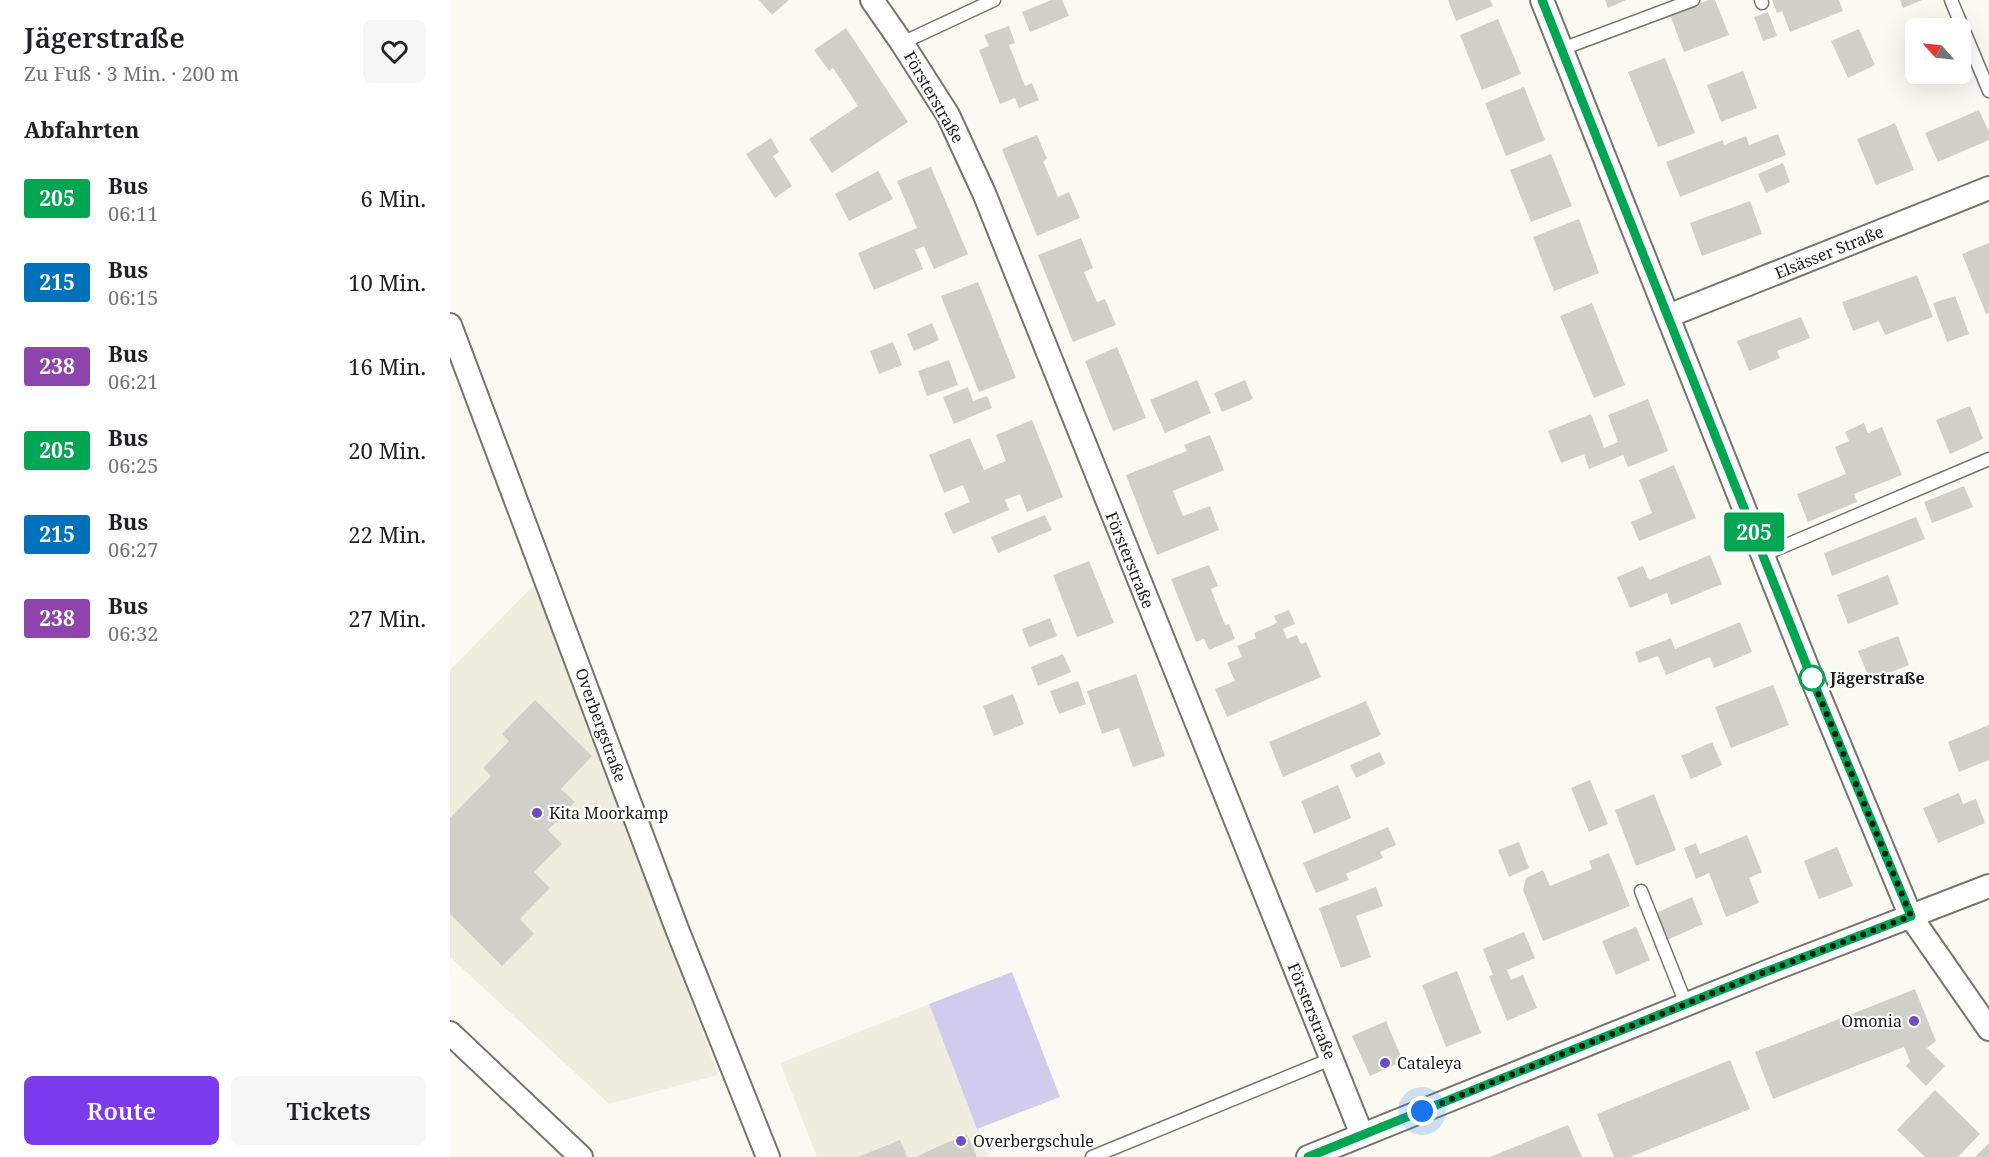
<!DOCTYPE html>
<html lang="de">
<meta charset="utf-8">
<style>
body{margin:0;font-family:"Noto Serif",serif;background:#f6f6f6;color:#202124;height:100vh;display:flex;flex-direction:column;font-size:22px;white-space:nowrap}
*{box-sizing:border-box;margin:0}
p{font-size:20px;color:#757577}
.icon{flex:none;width:33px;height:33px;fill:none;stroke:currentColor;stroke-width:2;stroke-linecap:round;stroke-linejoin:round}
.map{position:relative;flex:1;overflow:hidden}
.drawer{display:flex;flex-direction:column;background:#fff;width:450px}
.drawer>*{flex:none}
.badge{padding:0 12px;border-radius:4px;font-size:21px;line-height:39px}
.needle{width:39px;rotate:297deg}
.tools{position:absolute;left:1455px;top:18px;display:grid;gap:12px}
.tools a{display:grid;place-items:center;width:66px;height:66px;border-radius:9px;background:#fff;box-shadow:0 6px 24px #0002;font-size:30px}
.you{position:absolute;width:30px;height:30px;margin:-15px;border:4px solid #fff;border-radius:50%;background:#1a73e8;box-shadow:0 0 0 9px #1a73e833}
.map>.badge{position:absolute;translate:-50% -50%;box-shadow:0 0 0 3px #fff}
h2{padding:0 24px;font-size:22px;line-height:54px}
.round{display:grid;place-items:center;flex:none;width:63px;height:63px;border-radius:9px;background:#f6f6f6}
.head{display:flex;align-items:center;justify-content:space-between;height:102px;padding:0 24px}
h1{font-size:28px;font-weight:600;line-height:45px}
.cta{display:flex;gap:12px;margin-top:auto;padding:12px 24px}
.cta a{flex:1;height:69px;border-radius:9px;background:#7c3aed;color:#fff;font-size:24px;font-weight:600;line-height:69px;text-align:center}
.cta a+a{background:#f6f6f6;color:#202124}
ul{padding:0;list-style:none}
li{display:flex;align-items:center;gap:18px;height:84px;padding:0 24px}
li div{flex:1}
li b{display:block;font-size:22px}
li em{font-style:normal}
li .badge{min-width:66px;font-weight:700;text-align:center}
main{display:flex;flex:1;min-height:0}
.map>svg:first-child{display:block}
</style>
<main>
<section class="drawer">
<div class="head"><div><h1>Jägerstraße</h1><p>Zu Fuß · 3 Min. · 200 m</p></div><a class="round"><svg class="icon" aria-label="heart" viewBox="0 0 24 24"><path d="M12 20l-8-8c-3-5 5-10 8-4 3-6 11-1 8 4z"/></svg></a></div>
<h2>Abfahrten</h2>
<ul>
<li><span class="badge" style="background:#00a651;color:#fff">205</span><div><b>Bus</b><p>06:11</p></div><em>6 Min.</em></li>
<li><span class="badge" style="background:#0072bc;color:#fff">215</span><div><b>Bus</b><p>06:15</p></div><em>10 Min.</em></li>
<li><span class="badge" style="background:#8e44ad;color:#fff">238</span><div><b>Bus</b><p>06:21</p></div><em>16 Min.</em></li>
<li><span class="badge" style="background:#00a651;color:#fff">205</span><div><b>Bus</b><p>06:25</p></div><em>20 Min.</em></li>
<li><span class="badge" style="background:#0072bc;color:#fff">215</span><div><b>Bus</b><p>06:27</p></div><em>22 Min.</em></li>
<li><span class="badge" style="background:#8e44ad;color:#fff">238</span><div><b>Bus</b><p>06:32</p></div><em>27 Min.</em></li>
</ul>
<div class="cta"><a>Route</a><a>Tickets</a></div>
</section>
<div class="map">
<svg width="1539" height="1157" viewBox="0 0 1539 1157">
<rect width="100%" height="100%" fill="#fbfaf2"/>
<g fill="#efeede">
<polygon points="91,578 268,1075 159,1104 0,957 0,670"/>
<polygon points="479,1004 539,1157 367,1157 330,1063"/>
</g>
<polygon fill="#d1ccee" points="562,972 610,1097 527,1129 479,1004"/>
<g fill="#d1d0c8">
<polygon points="309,0 339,0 322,15"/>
<polygon points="601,0 612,0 619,16 580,32 572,12"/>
<polygon points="998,0 1040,0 1043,6 1006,21"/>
<polygon points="1155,0 1176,0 1158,8"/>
<polygon points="1259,0 1265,0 1279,35 1234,52 1220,15"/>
<polygon points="1322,0 1389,0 1393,11 1340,32 1332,11 1327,13"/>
<polygon points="1450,0 1472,0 1453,8"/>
<polygon points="1318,12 1327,36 1313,41 1304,17"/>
<polygon points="1048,19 1071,74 1032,90 1010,35"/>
<polygon points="559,26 565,43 559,45 575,86 582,83 589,100 569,108 565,98 550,104 529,50 539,46 534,35"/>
<polygon points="396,28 458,122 382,173 359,139 408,106 383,68 379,71 364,50"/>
<polygon points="1409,29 1425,65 1398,78 1381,41"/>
<polygon points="1514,39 1525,65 1510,70 1510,41"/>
<polygon points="1215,58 1245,133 1208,147 1178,72"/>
<polygon points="1293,71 1307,108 1271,122 1257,85"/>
<polygon points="1074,87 1095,140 1056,156 1035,103"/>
<polygon points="1529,110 1539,132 1539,140 1488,162 1475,133"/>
<polygon points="1445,123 1464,170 1426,185 1407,139"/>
<polygon points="1328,134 1336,155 1230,197 1216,162 1273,140 1274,145 1296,136 1299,145"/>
<polygon points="587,135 597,159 593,161 608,197 619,192 630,218 587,236 552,149"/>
<polygon points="321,138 329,152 323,156 342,186 325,198 296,154"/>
<polygon points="1101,154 1122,206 1081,222 1060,170"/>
<polygon points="1333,163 1340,182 1316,193 1308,174"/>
<polygon points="481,167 518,254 484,269 474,246 465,250 473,269 424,290 408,253 467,228 447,181"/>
<polygon points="428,171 443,199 399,221 385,194"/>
<polygon points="1300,201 1312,234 1252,256 1240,223"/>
<polygon points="1129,219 1149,273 1104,291 1083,237"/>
<polygon points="631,238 643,268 634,272 647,302 655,299 666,325 623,342 588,255"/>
<polygon points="1539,243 1539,313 1536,314 1512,254"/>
<polygon points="1467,275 1483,317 1435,335 1429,321 1403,331 1392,302"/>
<polygon points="528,282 566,378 529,392 491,296"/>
<polygon points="1505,296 1519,334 1497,342 1483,303"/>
<polygon points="1142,303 1175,385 1144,398 1110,316"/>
<polygon points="1351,317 1360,338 1327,351 1330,358 1299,371 1287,341"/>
<polygon points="482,323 489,340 464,351 457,334"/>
<polygon points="443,342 452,365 429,374 420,351"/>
<polygon points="667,347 696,418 663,431 635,361"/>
<polygon points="499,360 508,385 477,396 468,371"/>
<polygon points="747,380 761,413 715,433 700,400"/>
<polygon points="795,380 803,399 772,412 764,393"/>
<polygon points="518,387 523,401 537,396 542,408 504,424 493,397"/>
<polygon points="1198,399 1218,451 1178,467 1173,455 1139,469 1134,454 1111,463 1098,431 1141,414 1154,448 1168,442 1158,415"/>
<polygon points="1520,406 1533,439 1500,454 1486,420"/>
<polygon points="582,420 613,497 577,512 570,494 555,500 559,510 503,534 494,513 520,502 513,485 494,493 479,455 520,438 534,470 556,461 546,435"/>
<polygon points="1414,423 1418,433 1432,427 1452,475 1404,494 1407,502 1358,522 1347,494 1396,474 1385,447 1399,441 1395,432"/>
<polygon points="760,435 774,470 723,491 733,516 760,506 769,530 707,555 676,475 737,451 734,445"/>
<polygon points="1224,465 1246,518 1189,541 1181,522 1202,513 1189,480"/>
<polygon points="1514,486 1523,507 1482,523 1474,502"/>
<polygon points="595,515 602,530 548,553 541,537"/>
<polygon points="1466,517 1475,539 1382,576 1374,553"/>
<polygon points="1260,555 1272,584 1221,605 1217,593 1180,608 1167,577 1193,566 1199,580"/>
<polygon points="639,561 664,623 627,637 603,575"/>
<polygon points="759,565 768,586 761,589 775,625 779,624 785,639 759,650 754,639 746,642 721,579"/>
<polygon points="1438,575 1449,604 1398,624 1387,595"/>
<polygon points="839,610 845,624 833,629 837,639 847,635 851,644 856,642 871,677 777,717 765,689 785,681 777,663 792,657 787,646 806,638 804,633 827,623 824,616"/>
<polygon points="600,618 607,636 579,647 572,629"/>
<polygon points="1290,622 1302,652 1264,668 1260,657 1216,675 1208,656 1189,663 1185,652 1221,638 1225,649"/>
<polygon points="1448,636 1459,665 1420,680 1408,651"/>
<polygon points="613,654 621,672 588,686 581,667"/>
<polygon points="686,674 715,756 683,767 669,728 652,734 637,691"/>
<polygon points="628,681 636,704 609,714 600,691"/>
<polygon points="1323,685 1339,725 1281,748 1265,707"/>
<polygon points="563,694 574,724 544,736 533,706"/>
<polygon points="85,700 142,756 111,789 125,802 98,830 112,844 84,872 100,888 70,919 84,934 52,966 0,914 0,818 41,776 33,768 59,741 52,734"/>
<polygon points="916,701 931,735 833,777 819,742"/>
<polygon points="1539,725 1539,760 1509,772 1498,742"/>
<polygon points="1262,742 1272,765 1241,779 1231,756"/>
<polygon points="930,752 935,764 906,778 900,765"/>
<polygon points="1140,780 1158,824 1139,832 1121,788"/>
<polygon points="888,785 901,818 864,834 851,801"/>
<polygon points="1509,793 1513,804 1526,799 1535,823 1488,843 1473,808"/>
<polygon points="1204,794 1226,850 1186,866 1165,810"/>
<polygon points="938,827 946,845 930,852 933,858 896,874 899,880 866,893 853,863"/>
<polygon points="1297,835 1312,872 1299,878 1309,903 1276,917 1259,873 1246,879 1234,848 1246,843 1250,854"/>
<polygon points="1069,842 1079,868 1059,877 1048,850"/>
<polygon points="1387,847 1403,886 1369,899 1354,861"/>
<polygon points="1159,853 1180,906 1093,941 1073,890 1076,878 1093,870 1100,886 1142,869 1139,861"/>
<polygon points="926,887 933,906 906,916 921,957 891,968 869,908"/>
<polygon points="1242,897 1253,924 1217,940 1206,913"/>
<polygon points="1186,927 1200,960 1166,975 1152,941"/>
<polygon points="1074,932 1085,958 1057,970 1061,980 1073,975 1087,1008 1057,1021 1039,976 1043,975 1033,949"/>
<polygon points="1007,971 1031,1033 996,1047 972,985"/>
<polygon points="1465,989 1486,1041 1477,1048 1495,1066 1476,1086 1456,1066 1460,1061 1454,1047 1323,1099 1305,1052"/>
<polygon points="936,1021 953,1061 920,1076 902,1036"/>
<polygon points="1280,1060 1300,1109 1180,1157 1164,1157 1147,1114"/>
<polygon points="1485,1090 1530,1134 1508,1157 1475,1157 1447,1130"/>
<polygon points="1118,1125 1132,1157 1040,1157"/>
<polygon points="517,1134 527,1157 466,1157 487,1147"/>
<polygon points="450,1140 457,1157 408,1157"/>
<polygon points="1539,1143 1539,1157 1525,1157"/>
</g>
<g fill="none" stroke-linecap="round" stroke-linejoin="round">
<defs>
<g id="lane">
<polyline points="1311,0 1312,3"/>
<polyline points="1501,0 1539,91"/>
<polyline points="452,43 544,0"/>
<polyline points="1112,49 1243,0"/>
<polyline points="1313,555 1539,459"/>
<polyline points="1191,891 1236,1004"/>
<polyline points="642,1157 881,1059"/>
</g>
<g id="street">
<polyline points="422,0 452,43 498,115 534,193 912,1135"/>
<polyline points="1092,0 1358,669 1461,917 1539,1029"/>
<polyline points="1218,316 1539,188"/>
<polyline points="0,325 227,929 318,1157"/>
<polyline points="0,1033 131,1157"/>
<polyline points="858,1157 1329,967 1539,886"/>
</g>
</defs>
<use href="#lane" stroke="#76766e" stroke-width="15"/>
<use href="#street" stroke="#76766e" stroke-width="26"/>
<use href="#lane" stroke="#fff" stroke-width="12"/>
<use href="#street" stroke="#fff" stroke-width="22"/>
</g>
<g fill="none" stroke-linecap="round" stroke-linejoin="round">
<defs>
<polyline id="line" points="858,1157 1310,974 1461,916 1358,669 1092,0"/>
</defs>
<use href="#line" stroke="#fff" stroke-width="14"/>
<use href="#line" stroke="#00a651" stroke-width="9"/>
<polyline stroke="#1b1b18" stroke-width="6" stroke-dasharray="0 10.8" points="972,1111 1310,974 1461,916 1358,669 1362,678"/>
</g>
<circle fill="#fff" stroke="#00a651" stroke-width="3" cx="1362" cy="678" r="12"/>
<g fill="#6f4cc5" stroke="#fff" stroke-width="2">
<circle cx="87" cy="813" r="6"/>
<circle cx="1464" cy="1021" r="6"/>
<circle cx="935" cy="1063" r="6"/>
<circle cx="511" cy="1141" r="6"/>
</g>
<g text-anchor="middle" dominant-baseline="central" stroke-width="4.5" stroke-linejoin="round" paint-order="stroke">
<g font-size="16" fill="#1b1b18" stroke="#fff">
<text transform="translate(484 97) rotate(60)">Försterstraße</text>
<text transform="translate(1379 252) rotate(-22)">Elsässer Straße</text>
<text transform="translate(680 560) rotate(68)">Försterstraße</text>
<text transform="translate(151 725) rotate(70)">Overbergstraße</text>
<text transform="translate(862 1011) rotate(68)">Försterstraße</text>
</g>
<g font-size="16" font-weight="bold" fill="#1b1b18" stroke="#fff" text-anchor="start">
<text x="1380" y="678">Jägerstraße</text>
</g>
<g font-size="16" fill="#1b1b18" stroke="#fff" text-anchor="start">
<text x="99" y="813">Kita Moorkamp</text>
<text x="1452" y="1021" text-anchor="end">Omonia</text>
<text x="947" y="1063">Cataleya</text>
<text x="523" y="1141">Overbergschule</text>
</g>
</g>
</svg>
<div class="tools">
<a><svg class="needle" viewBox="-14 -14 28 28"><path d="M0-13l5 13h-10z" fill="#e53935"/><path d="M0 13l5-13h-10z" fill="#757577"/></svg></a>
</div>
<div class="you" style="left:972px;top:1111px"></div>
<b class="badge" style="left:1304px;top:532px;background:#00a651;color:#fff">205</b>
</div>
</main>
